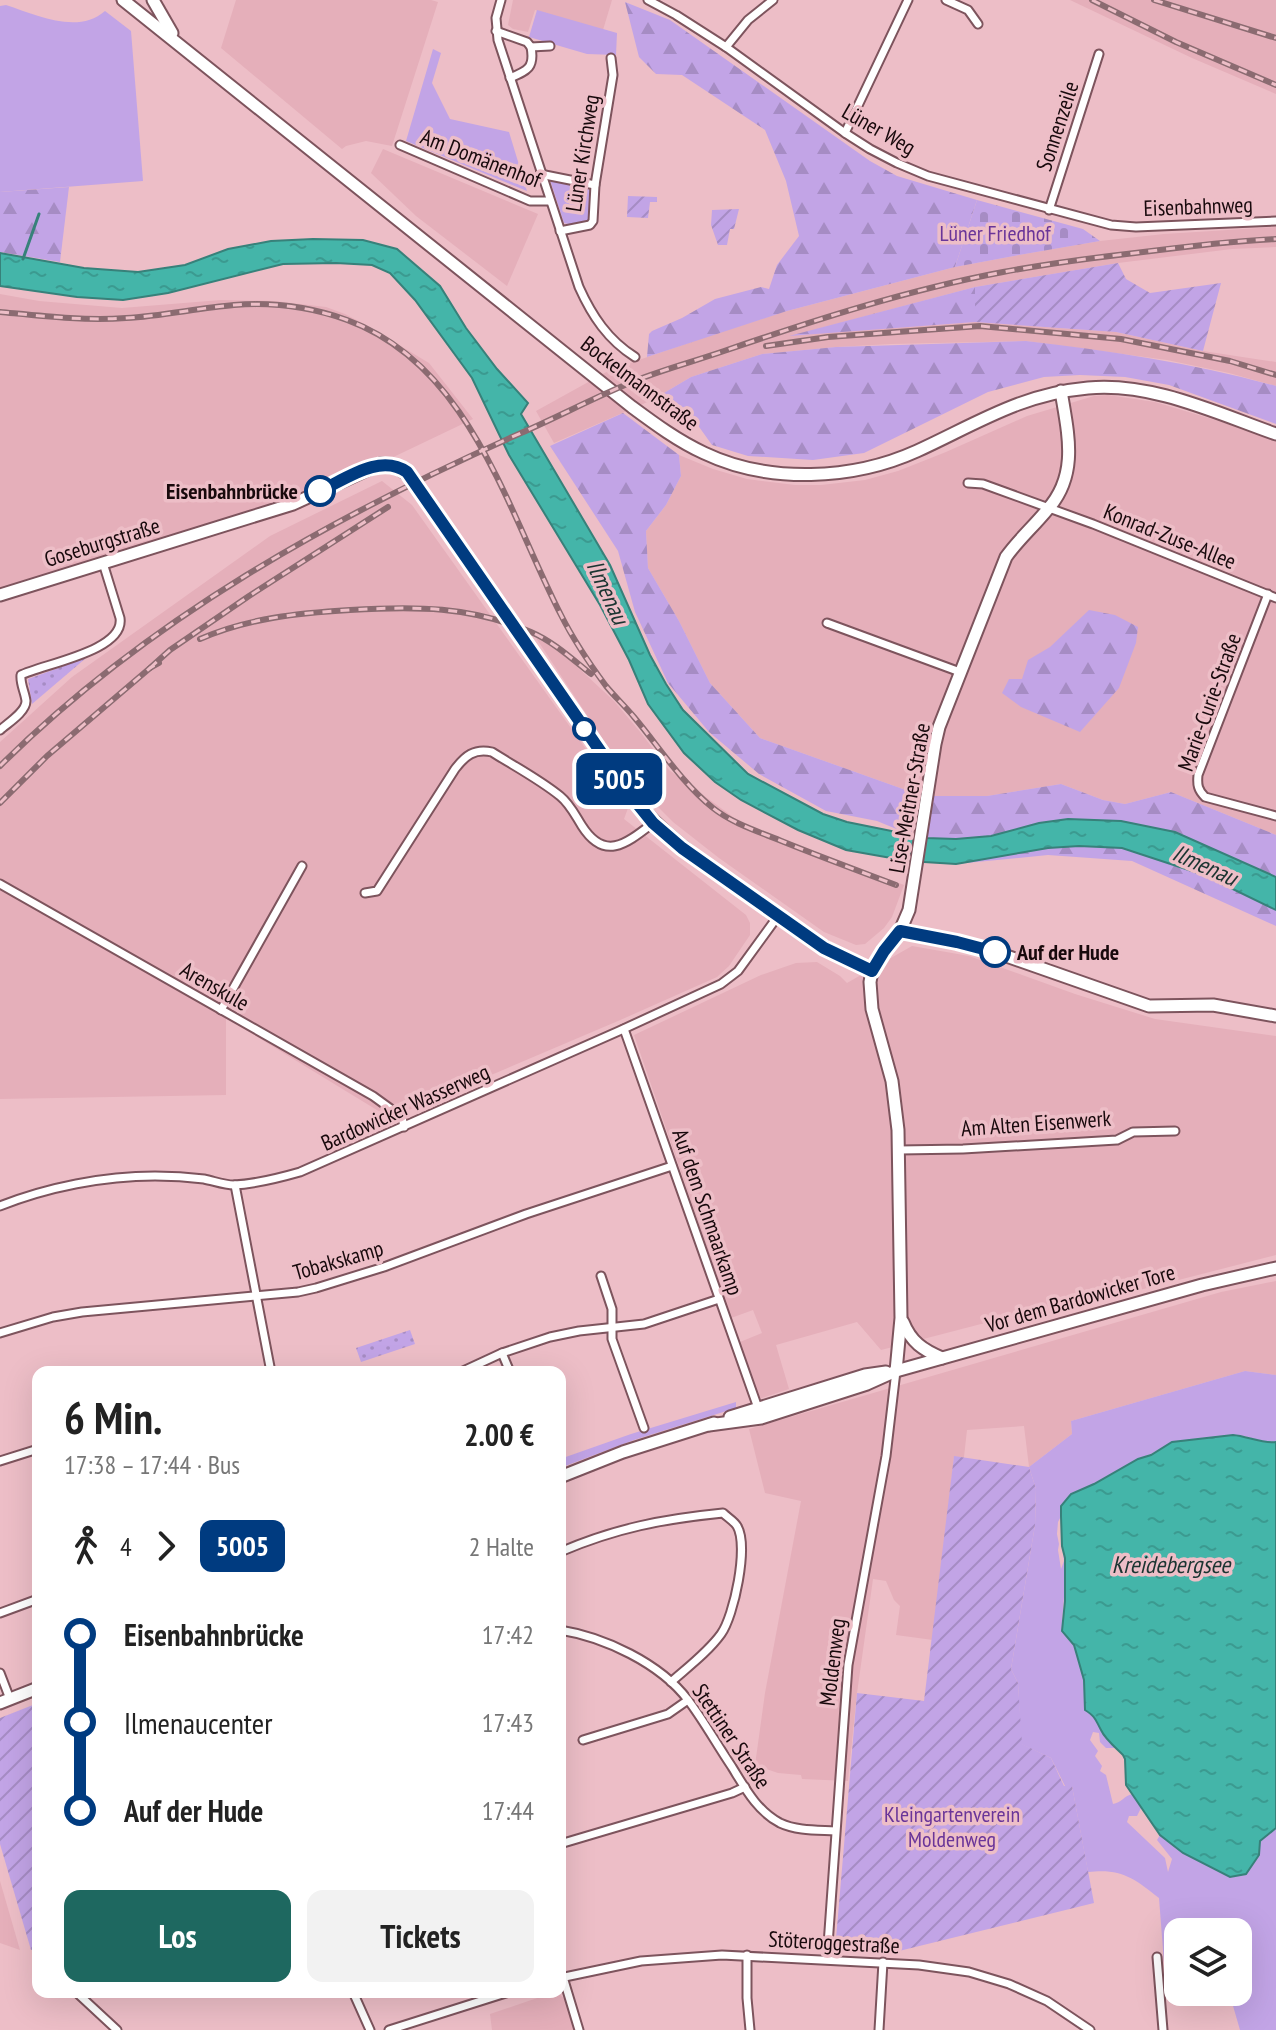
<!DOCTYPE html>
<html lang="de">
<meta charset="utf-8">
<style>
body{margin:0;font-family:"PT Sans Narrow",sans-serif;background:#f2f2f2;color:#222;height:100vh;display:flex;flex-direction:column;font-size:30px;white-space:nowrap}
*{box-sizing:border-box;margin:0}
p{font-size:26px;color:#767676}
.icon{flex:none;width:44px;height:44px;fill:none;stroke:currentColor;stroke-width:2;stroke-linecap:round;stroke-linejoin:round}
.map{position:relative;flex:1;overflow:hidden}
.panel{position:absolute;left:32px;top:1366px;width:534px;height:632px;display:flex;flex-direction:column;background:#fff;border-radius:16px;box-shadow:0 8px 32px #0002}
.panel>*{flex:none}
.badge{padding:0 16px;border-radius:12px;font-size:28px;line-height:52px}
.controls{position:absolute;left:1164px;top:1918px;display:grid;gap:16px}
.controls a{display:grid;place-items:center;width:88px;height:88px;border-radius:16px;background:#fff;box-shadow:0 8px 32px #0002;font-size:40px}
.map>.badge{position:absolute;translate:-50% -50%;box-shadow:0 0 0 4px #fff}
.legs{display:flex;align-items:center;gap:12px;height:88px;padding:0 32px;font-size:26px}
.legs p{margin-inline-start:auto}
.summary{display:flex;align-items:center;justify-content:space-between;height:136px;padding:0 32px}
h1{font-size:44px;font-weight:800;line-height:60px}
.button{display:flex;gap:16px;margin-top:auto;padding:16px 32px}
.button a{flex:1;height:92px;border-radius:16px;background:#1e6860;color:#fff;font-size:32px;font-weight:800;line-height:92px;text-align:center}
.button a+a{background:#f2f2f2;color:#222}
ul{padding:0 32px;list-style:none}
li{display:flex;align-items:center;gap:28px;height:88px;font-size:30px}
li i{display:grid;place-items:center;width:12px;height:100%;margin:0 10px;background:currentColor}
li i::after{content:'';width:20px;height:20px;margin:-10px;border:6px solid;border-radius:50%;background:#fff}
li p{margin-inline-start:auto}
li:first-child i{background:linear-gradient(#0000 50%,currentColor 0)}
li:last-child i{background:linear-gradient(currentColor 50%,#0000 0)}
.map>svg:first-child{display:block}
</style>
<div class="map">
<svg width="1276" height="2030" viewBox="0 0 1276 2030">
<defs>
<pattern id="forest-firs" width="22" height="20" patternUnits="userSpaceOnUse" patternTransform="scale(2)"><rect width="22" height="20" fill="#c2a4e6"/><path d="M5 1l3.5 6h-7zM16 11l3.5 6h-7z" fill="#a68cc4"/></pattern>
<pattern id="cemetery-stones" width="16" height="16" patternUnits="userSpaceOnUse" patternTransform="scale(2)"><rect width="16" height="16" fill="#c2a4e6"/><path d="M2 7V4a2 2 0 0 1 4 0v3zM10 15v-3a2 2 0 0 1 4 0v3z" fill="#a68cc4"/></pattern>
<pattern id="park-dots" width="8" height="8" patternUnits="userSpaceOnUse" patternTransform="scale(2)"><rect width="8" height="8" fill="#c2a4e6"/><path d="M2 2h.1M6 6h.1" fill="none" stroke="#a68cc4" stroke-width="1.8" stroke-linecap="round"/></pattern>
<pattern id="garden-furrows" width="10" height="10" patternUnits="userSpaceOnUse" patternTransform="scale(2)"><rect width="10" height="10" fill="#c2a4e6"/><path d="M-1 1l2-2M0 10L10 0M9 11l2-2" fill="none" stroke="#a68cc4"/></pattern>
<pattern id="water-ripples" width="26" height="14" patternUnits="userSpaceOnUse" patternTransform="scale(2)"><rect width="26" height="14" fill="#44b5a9"/><path d="M2 4q2-2 4 0t4 0M15 11q2-2 4 0t4 0" fill="none" stroke="#3b9a90"/></pattern>
</defs>
<rect width="100%" height="100%" fill="#edbec7"/>
<g fill="#e5afba">
<polygon points="236,0 431,0 438,2 392,146 366,141 346,146 342,149 221,48"/>
<polygon points="513,0 612,0 603,30 535,10 528,32 513,29 508,25"/>
<polygon points="1070,0 1276,0 1276,94 1192,58"/>
<polygon points="383,149 538,214 507,286 416,216 371,173"/>
<polygon points="1276,227 1276,247 1232,249 1118,263 975,287 795,335 975,322 1116,332 1203,351 1276,362 1276,386 1229,373 1167,360 1026,341 891,344 836,347 762,354 691,377 652,400 554,443 536,411 610,370 720,332 787,311 955,267 1019,255 1100,241 1164,234"/>
<polygon points="0,294 39,301 122,308 221,300 274,301 326,307 345,314 364,324 429,363 473,419 272,515 0,598"/>
<polygon points="1108,395 1155,402 1222,422 1276,441 1276,835 1171,792 1125,804 1103,800 1061,784 987,796 932,796 917,794 760,738 710,683 679,621 648,568 646,531 666,505 681,476 679,455 713,469 747,479 795,485 821,485 865,480 898,471 946,452 1027,416 1094,396"/>
<polygon points="382,481 412,505 628,808 624,819 746,915 750,923 750,935 729,966 717,977 618,1021 390,1118 226,1018 226,1095 0,1099 0,742 72,677 270,536"/>
<polygon points="536,638 548,644 572,662 614,701 641,733 669,770 744,825 904,885 892,917 884,928 865,944 856,945 824,932 719,858 673,822 641,790 612,753"/>
<polygon points="912,946 969,956 1075,994 1155,1019 1276,1036 1276,1255 1042,1315 981,1324 881,1350 857,1322 776,1345 789,1389 759,1399 740,1342 762,1333 753,1310 731,1318 634,1035 761,975 796,963 817,962 840,976 847,983"/>
<polygon points="1276,1281 1276,1375 1245,1371 1071,1421 1072,1434 1029,1467 1024,1426 967,1430 964,1457 954,1457 933,1640 896,1635 900,1606 894,1600 886,1581 873,1579 857,1693 848,1781 802,1779 801,1775 778,1773 755,1765 765,1693 801,1501 765,1493 749,1429 1221,1292"/>
<polygon points="0,1881 20,1950 0,1943"/>
<polygon points="559,1994 566,2000 574,2030 492,2030 490,2014 546,1995"/>
</g>
<g fill="#c2a4e6">
<path d="M6 5C36 15 78 35 105 11L131 31 143 181 0 192V6Z"/>
<polygon points="537,10 617,33 616,55 587,54 529,37"/>
<polygon points="433,49 441,53 432,83 450,119 509,132 527,191 406,141"/>
<polygon points="550,180 591,190 590,219 573,225 564,223"/>
<path d="M1245 1371 1276 1375V1442L1270 1443 1244 1436 1233 1435 1172 1442 1151 1454 1138 1459 1094 1484 1071 1494 1061 1506V1516L1058 1522 1057 1534 1059 1544 1058 1550 1061 1569 1064 1561 1062 1546C1069 1575 1062 1603 1062 1631L1074 1645 1084 1680 1085 1710C1095 1716 1096 1721 1101 1731 1104 1737 1111 1743 1115 1748H1106L1100 1742 1099 1733 1093 1732 1090 1740 1098 1751 1095 1756 1102 1766 1100 1771 1106 1775 1113 1804C1121 1803 1124 1796 1132 1794L1141 1808 1137 1816H1129L1127 1822 1165 1858 1168 1872 1172 1859 1157 1840 1160 1835 1183 1853 1259 1855 1260 1841 1276 1828V2030H1240L1229 1992H1238V1932H1178V1961L1164 1963 1159 1898C1134 1878 1121 1868 1088 1872L1072 1786H1065L1051 1758 1021 1744 1018 1683 1011 1669 1035 1525 1036 1489 1029 1467 1072 1434 1071 1421Z"/>
<polygon points="736,1402 736,1408 634,1440 560,1468 560,1459 631,1434"/>
</g>
<g fill="url(#forest-firs)">
<polygon points="625,2 670,20 870,161 897,176 977,200 955,267 787,311 647,357 649,334 652,331 682,318 715,299 761,287 769,289 777,265 799,236 786,181 765,130 682,75 656,74 639,57"/>
<polygon points="69,187 60,262 0,252 0,192"/>
<polygon points="975,287 975,322 789,336"/>
<path d="M1026 341C1110 351 1193 363 1276 386V424L1169 385 1125 377 1080 375 1044 377 988 392 864 453 813 460 748 456 712 445 692 417 652 400 691 377 762 354 836 347Z"/>
<polygon points="623,413 679,455 681,476 666,505 646,531 648,568 679,621 710,683 760,738 917,794 911,835 877,821 826,811 759,774 709,732 668,683 635,612 618,551 550,446"/>
<polygon points="1089,610 1115,615 1138,627 1136,643 1119,688 1080,732 1021,707 1002,693 1009,679 1022,679 1028,660 1050,647"/>
<polygon points="1061,784 1103,800 1125,804 1171,792 1276,835 1276,877 1175,832 1068,819 1039,823 991,836 956,839 926,838 932,796 987,796"/>
<polygon points="1079,846 1122,848 1204,875 1276,910 1276,926 1132,861 1048,855 956,864 1048,848"/>
</g>
<polygon fill="url(#cemetery-stones)" points="977,200 1083,229 1100,241 1019,255 955,267"/>
<g fill="url(#park-dots)">
<polygon points="86,658 32,704 28,679"/>
<polygon points="410,1330 415,1344 361,1362 356,1348"/>
</g>
<g fill="url(#garden-furrows)">
<polygon points="628,196 657,197 657,202 650,202 648,218 627,217"/>
<polygon points="739,209 734,229 730,229 727,245 718,245 711,225 712,210"/>
<polygon points="1118,263 1126,279 1150,293 1221,283 1203,351 1116,332 975,322 975,287"/>
<polygon points="954,1456 1029,1467 1036,1489 1035,1525 1011,1669 1018,1683 1022,1744 1051,1758 1064,1786 1072,1786 1094,1903 899,1951 847,1946 836,1939 857,1693 924,1701"/>
<polygon points="38,1703 38,1948 31,1950 0,1844 0,1718"/>
</g>
<g fill="url(#water-ripples)" stroke="#37817a" stroke-width="2">
<polygon points="313,239 363,240 397,249 440,286 466,328 497,369 528,403 521,414 610,565 650,655 666,684 683,710 748,774 823,814 847,822 926,838 956,839 991,836 1039,823 1068,819 1121,821 1175,832 1276,877 1276,910 1204,875 1122,848 1079,846 1048,848 956,864 908,861 846,850 798,830 741,800 715,782 684,753 648,704 629,660 600,605 509,455 472,378 415,300 390,273 372,265 336,263 283,264 168,293 123,300 77,297 0,286 0,253 84,268 138,272 185,265 228,249 271,241"/>
<path d="M1233 1435C1247 1436 1262 1444 1276 1442V1828L1260 1841 1259 1855 1246 1874 1230 1877 1183 1853 1160 1835 1126 1785 1125 1759 1123 1755C1116 1748 1105 1739 1101 1730 1095 1719 1096 1717 1085 1710L1084 1680 1074 1645 1062 1631 1065 1601V1558L1062 1546 1061 1516V1506L1071 1494 1094 1484 1138 1459 1151 1455 1172 1442Z"/>
</g>
<g fill="none" stroke-linecap="round" stroke-linejoin="round">
<polyline stroke="#37817a" stroke-width="3" points="23,259 39,214"/>
<defs>
<g id="street">
<path d="M501 0 496 18 498 40 579 287C592 316 608 340 635 357"/>
<polyline points="648,0 676,15 726,47 845,133 870,149 897,163 928,176 1111,225 1136,227 1276,221"/>
<polyline points="946,0 968,10 978,24"/>
<polyline points="496,31 527,42 531,47 550,46"/>
<polyline points="726,47 748,20 773,0"/>
<path d="M510 78C527 71 535 68 531 47"/>
<polyline points="845,133 908,0"/>
<polyline points="400,145 530,201 550,201"/>
<polyline points="540,174 595,185"/>
<polyline points="1049,210 1099,54"/>
<polyline points="560,231 590,225 593,221 595,185 613,75 611,58"/>
<polyline points="968,483 983,484 1093,524 1276,598"/>
<path d="M1268 594 1198 775C1197 785 1198 790 1205 797L1276 816"/>
<polyline points="827,623 960,672"/>
<path d="M0 730C8 723 26 712 26 701 25 692 20 684 21 675 43 664 125 651 120 618L103 563"/>
<polyline points="0,884 373,1096 402,1117 404,1127"/>
<path d="M365 893 377 891 455 769C465 756 474 748 492 752 514 766 539 779 560 796 570 804 575 815 582 826 605 862 627 843 653 823"/>
<polyline points="221,1010 302,866"/>
<polyline points="624,1029 758,1408"/>
<polyline points="899,1150 963,1149 1117,1140 1133,1132 1175,1131"/>
<polyline points="235,1185 271,1372"/>
<path d="M0 1206C48 1187 104 1176 155 1176 172 1176 188 1177 204 1179 214 1181 224 1185 234 1185 256 1184 279 1178 300 1172L619 1031 721 984 738 971 778 916"/>
<polyline points="601,1276 612,1309 612,1339 644,1428"/>
<polyline points="0,1333 53,1317 82,1312 298,1292 316,1288 384,1267 526,1214 672,1166"/>
<polyline points="502,1353 510,1372"/>
<polyline points="461,1372 502,1353 550,1337 579,1331 644,1324 719,1299"/>
<polyline points="0,1461 38,1449"/>
<path d="M560 1552C616 1528 663 1519 723 1513 727 1517 734 1521 737 1526 749 1546 734 1616 721 1634 708 1652 688 1667 671 1682"/>
<polyline points="0,1613 38,1599"/>
<path d="M560 1630C604 1637 660 1663 688 1700 704 1721 717 1745 732 1767 745 1788 757 1811 780 1823 797 1831 817 1830 835 1831"/>
<polyline points="0,1673 10,1699"/>
<polyline points="583,1740 668,1714 688,1700"/>
<polyline points="560,1844 732,1793 745,1787"/>
<polyline points="747,1955 747,1998 750,2030"/>
<polyline points="1157,1957 1163,2030"/>
<polyline points="827,1959 848,1665 886,1456 896,1371"/>
<polyline points="563,1977 579,2030"/>
<polyline points="560,1978 641,1961 722,1955 919,1965 969,1972 1009,1984 1047,2001 1090,2030"/>
<polyline points="76,1992 117,2030"/>
<polyline points="353,1992 370,2030"/>
<polyline points="389,2030 509,1992"/>
<polyline points="879,2030 883,1962"/>
</g>
<g id="secondary">
<path d="M123 0 632 407C655 424 678 441 704 453 769 484 853 480 917 451 976 424 1021 394 1088 388 1152 382 1216 413 1276 434"/>
<polyline points="153,0 172,33"/>
<path d="M0 595 293 504 380 464 396 466 412 478 632 797C666 838 702 862 745 893 786 923 825 951 872 971"/>
<polyline points="900,931 957,942 995,952 1149,1006 1213,1005 1276,1016"/>
<path d="M903 1322C911 1342 923 1350 942 1358"/>
<path d="M896 1371 901 1318 898 1130 892 1081 872 1009 870 982 872 971 884 951 900 931 909 910 935 744 939 727 1006 557C1018 540 1034 526 1047 510 1079 475 1068 434 1061 391"/>
<polyline points="730,1417 865,1375 886,1372"/>
<polyline points="709,1425 761,1418 867,1384 896,1371 1202,1285 1276,1268"/>
<polyline points="560,1477 623,1452 714,1423"/>
<polyline points="0,1703 38,1688"/>
</g>
</defs>
<use href="#street" stroke="#7d545d" stroke-width="11"/>
<use href="#secondary" stroke="#7d545d" stroke-width="15"/>
<use href="#street" stroke="#fff" stroke-width="7"/>
<use href="#secondary" stroke="#fff" stroke-width="11"/>
<defs>
<g id="rail">
<polyline points="1092,0 1176,42 1276,85"/>
<polyline points="1154,0 1276,38"/>
<path d="M0 312C42 316 84 321 126 318 162 316 198 308 234 305 272 302 311 307 347 320 470 365 507 510 561 615 573 639 589 663 606 686 615 697 625 706 634 717 660 748 681 782 713 808 733 824 760 832 784 842 821 857 859 871 896 885"/>
<polyline points="766,346 828,337 980,326 1121,339 1230,361 1276,375"/>
<path d="M200 639C248 618 299 613 350 610 415 606 470 606 531 632 554 642 572 659 591 674"/>
<polyline points="150,668 170,650 249,596 388,507"/>
<path d="M0 766C148 619 332 517 521 433 560 416 597 396 637 380 665 369 695 361 724 351 815 320 907 290 1003 272 1046 264 1091 258 1135 253 1182 247 1229 241 1276 239"/>
<polyline points="0,803 47,756 150,668 159,663"/>
</g>
</defs>
<use href="#rail" stroke="#8b6b71" stroke-width="6"/>
<use href="#rail" stroke="#edbec7" stroke-width="3" stroke-dasharray="9" stroke-linecap="butt"/>
</g>
<g fill="none" stroke-linecap="round" stroke-linejoin="round">
<defs>
<path id="line-1" d="M320 491C346 479 380 453 407 472L632 797 653 823 682 848 824 948 872 971 884 951 900 931 957 942 995 952"/>
</defs>
<use href="#line-1" stroke="#fff" stroke-width="18"/>
<use href="#line-1" stroke="#003b80" stroke-width="12"/>
</g>
<g fill="#fff" stroke="#003b80" stroke-width="4">
<circle cx="320" cy="491" r="14"/>
<circle cx="584" cy="729" r="10"/>
<circle cx="995" cy="952" r="14"/>
</g>
<g text-anchor="middle" dominant-baseline="central" stroke-width="7" stroke-linejoin="round" paint-order="stroke">
<g font-size="22" fill="#18090c" stroke="#edbec7">
<text transform="translate(1057 126) rotate(-72)">Sonnenzeile</text>
<text transform="translate(879 129) rotate(30)">Lüner Weg</text>
<text transform="translate(582 153) rotate(-81)">Lüner Kirchweg</text>
<text transform="translate(481 158) rotate(21)">Am Domänenhof</text>
<text transform="translate(1198 206) rotate(-2)">Eisenbahnweg</text>
<text transform="translate(640 383) rotate(37)">Bockelmannstraße</text>
<text transform="translate(1170 536) rotate(22)">Konrad-Zuse-Allee</text>
<text transform="translate(102 542) rotate(-17)">Goseburgstraße</text>
<text transform="translate(1209 702) rotate(-70)">Marie-Curie-Straße</text>
<text transform="translate(909 798) rotate(-80)">Lise-Meitner-Straße</text>
<text transform="translate(215 986) rotate(30)">Arenskule</text>
<text transform="translate(405 1107) rotate(-24)">Bardowicker Wasserweg</text>
<text transform="translate(1036 1123) rotate(-4)">Am Alten Eisenwerk</text>
<text transform="translate(708 1212) rotate(71)">Auf dem Schmaarkamp</text>
<text transform="translate(338 1260) rotate(-16)">Tobakskamp</text>
<text transform="translate(1080 1298) rotate(-16)">Vor dem Bardowicker Tore</text>
<text transform="translate(832 1662) rotate(-83)">Moldenweg</text>
<text transform="translate(732 1736) rotate(56)">Stettiner Straße</text>
<text transform="translate(834 1942) rotate(3)">Stöteroggestraße</text>
</g>
<g font-size="22" fill="#6a3599" stroke="#edbec7">
<text x="995" y="233">Lüner Friedhof</text>
<text x="952" y="1814">Kleingartenverein<tspan x="952" dy="25">Moldenweg</tspan></text>
</g>
<g font-size="22" font-weight="bold" fill="#18090c" stroke="#edbec7" text-anchor="end">
<text x="298" y="491">Eisenbahnbrücke</text>
<text x="1017" y="952" text-anchor="start">Auf der Hude</text>
</g>
<g font-size="24" font-style="italic" fill="#1b3431" stroke="#edbec7">
<text transform="translate(608 592) rotate(65)">Ilmenau</text>
<text transform="translate(1205 865) rotate(24)">Ilmenau</text>
<text x="1171" y="1564">Kreidebergsee</text>
</g>
</g>
</svg>
<div class="controls">
<a><svg class="icon" aria-label="layers" viewBox="0 0 24 24"><path d="M12 4l9 5-9 5-9-5zM3 14l9 5 9-5"/></svg></a>
</div>
<b class="badge" style="left:619px;top:779px;background:#003b80;color:#fff">5005</b>
<section class="panel">
<div class="summary"><div><h1>6 Min.</h1><p>17:38 – 17:44 · Bus</p></div><b>2.00 €</b></div>
<div class="legs"><svg class="icon" aria-label="walk" viewBox="0 0 24 24"><circle cx="13" cy="4" r="2"/><path d="M13 8l-2 6 4 7M11 14l-3 7M7 12l3-4h3l4 4"/></svg>4<svg class="icon" aria-label="forward" viewBox="0 0 24 24"><path d="M9 5l7 7-7 7"/></svg><b class="badge" style="background:#003b80;color:#fff">5005</b><p>2 Halte</p></div>
<ul>
<li><i style="color:#003b80"></i><b>Eisenbahnbrücke</b><p>17:42</p></li>
<li><i style="color:#003b80"></i><span>Ilmenaucenter</span><p>17:43</p></li>
<li><i style="color:#003b80"></i><b>Auf der Hude</b><p>17:44</p></li>
</ul>
<div class="button"><a>Los</a><a>Tickets</a></div>
</section>
</div>
